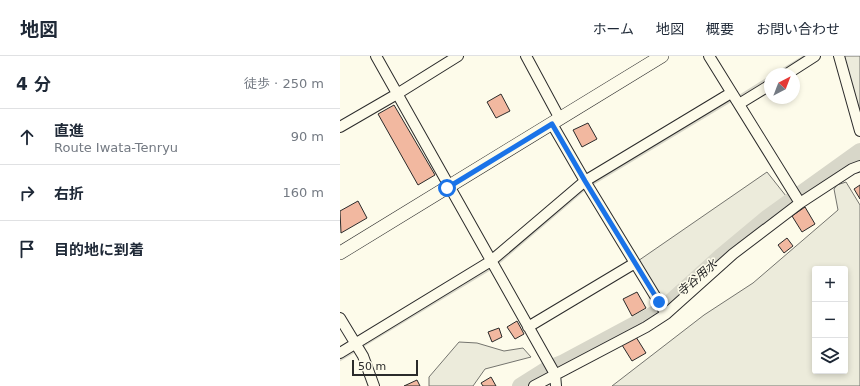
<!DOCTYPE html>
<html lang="ja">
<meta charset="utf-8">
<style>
:root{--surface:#fff;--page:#f2f2f3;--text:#1f2937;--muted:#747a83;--line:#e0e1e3}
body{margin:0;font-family:"DejaVu Sans","Noto Sans JP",sans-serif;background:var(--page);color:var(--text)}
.controls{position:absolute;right:12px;bottom:12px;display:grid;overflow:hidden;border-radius:4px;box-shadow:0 2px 6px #0003}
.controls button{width:36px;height:36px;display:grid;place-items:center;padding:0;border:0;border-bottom:1px solid var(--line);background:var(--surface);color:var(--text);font:20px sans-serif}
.compass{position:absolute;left:424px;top:12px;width:36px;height:36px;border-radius:50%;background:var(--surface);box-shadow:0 2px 6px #0003;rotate:42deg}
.scale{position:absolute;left:12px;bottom:10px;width:66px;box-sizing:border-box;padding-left:4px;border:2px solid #2b2b2b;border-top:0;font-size:11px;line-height:14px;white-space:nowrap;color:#2b2b2b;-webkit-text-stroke:3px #fdfbea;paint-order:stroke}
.stop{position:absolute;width:12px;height:12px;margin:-9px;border:3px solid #1a73e8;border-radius:50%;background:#fff}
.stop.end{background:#1a73e8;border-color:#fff;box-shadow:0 1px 4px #0008}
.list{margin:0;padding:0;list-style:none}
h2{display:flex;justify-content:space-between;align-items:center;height:52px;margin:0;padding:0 16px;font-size:17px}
h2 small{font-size:13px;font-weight:400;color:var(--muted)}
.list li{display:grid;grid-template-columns:26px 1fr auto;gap:12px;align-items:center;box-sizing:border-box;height:56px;padding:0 16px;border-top:1px solid var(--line)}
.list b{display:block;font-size:15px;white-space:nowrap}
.list p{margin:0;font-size:13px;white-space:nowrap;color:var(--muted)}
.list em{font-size:13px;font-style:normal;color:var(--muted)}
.icon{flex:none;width:22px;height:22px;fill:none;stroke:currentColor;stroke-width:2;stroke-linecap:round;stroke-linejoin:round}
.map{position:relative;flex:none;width:520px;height:330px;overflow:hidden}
header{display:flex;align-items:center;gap:24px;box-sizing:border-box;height:56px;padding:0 20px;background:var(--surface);border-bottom:1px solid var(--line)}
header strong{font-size:19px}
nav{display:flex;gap:22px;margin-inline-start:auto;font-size:14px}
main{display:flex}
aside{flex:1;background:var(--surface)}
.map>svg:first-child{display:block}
.green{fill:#ecebdb;stroke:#74746e;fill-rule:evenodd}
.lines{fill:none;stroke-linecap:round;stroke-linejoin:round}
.stream{stroke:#d8d7c9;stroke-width:2.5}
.river{stroke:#d8d7c9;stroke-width:16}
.building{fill:#f2b8a0;stroke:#2b2b2b}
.minor-casing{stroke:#2b2b2b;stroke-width:12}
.major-casing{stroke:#2b2b2b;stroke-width:14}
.minor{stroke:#fdfbea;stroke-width:10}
.major{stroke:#fdfbea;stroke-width:13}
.route{stroke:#1a73e8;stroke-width:5}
.labels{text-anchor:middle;stroke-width:3;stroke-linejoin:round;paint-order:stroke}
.water-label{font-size:12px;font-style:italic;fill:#2b2b2b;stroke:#fdfbea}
</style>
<header>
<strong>地図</strong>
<nav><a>ホーム</a><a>地図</a><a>概要</a><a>お問い合わせ</a></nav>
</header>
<main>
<aside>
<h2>4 分<small>徒歩 · 250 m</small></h2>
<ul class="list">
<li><svg class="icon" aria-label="ahead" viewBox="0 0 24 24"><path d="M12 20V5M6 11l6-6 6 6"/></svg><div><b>直進</b><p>Route Iwata-Tenryu</p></div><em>90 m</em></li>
<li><svg class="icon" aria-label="right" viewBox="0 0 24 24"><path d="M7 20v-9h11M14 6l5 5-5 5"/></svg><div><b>右折</b></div><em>160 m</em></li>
<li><svg class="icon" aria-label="arrive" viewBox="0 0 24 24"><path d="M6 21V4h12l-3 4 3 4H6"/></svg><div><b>目的地に到着</b></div></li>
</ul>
</aside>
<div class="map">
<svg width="520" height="330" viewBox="0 0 520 330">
<rect width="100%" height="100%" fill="#fdfbea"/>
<path class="green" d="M500 0H520V64Z
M427 116 450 145 333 244 319 246 295 207Z
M506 126 520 149V330H272L364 259 413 227 498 154 494 133 497 129ZM475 213H505V315H475Z
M119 286 137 287 164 295 183 292 191 301 145 313 133 330H89V321Z"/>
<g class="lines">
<path class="stream" d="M435 18 465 0
M398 41 430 21
M251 129 394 43
M156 209 246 132
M21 291 152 212
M0 304 17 294"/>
<path class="river" d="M180 330 207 313 222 307 319 255 328 248 380 201 428 161 520 95"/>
</g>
<path class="building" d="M161 38 170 55 156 62 147 46Z
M54 49 95 119 78 129 38 58Z
M248 67 257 83 242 91 233 74Z
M520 129V143L514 133Z
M18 145 27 162 1 177 0 155Z
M465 151 475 168 462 176 452 160Z
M447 182 453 190 444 197 438 189Z
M297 236 306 252 292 260 283 243Z
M177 265 184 278 175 283 167 271Z
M159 272 162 281 152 286 148 276Z
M296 281 306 297 292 305 282 289Z
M151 321 156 330H143L141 327Z
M77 324 80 330H64Z"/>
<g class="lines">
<defs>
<path id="minor" d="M36 0 215 318 216 330
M186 0 220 63
M369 0 460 147
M499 0 520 75
M447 18 475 0
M399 48 430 29
M212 68 245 125 326 258
M0 71 57 38 118 0
M0 262 23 300 34 330
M188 271 295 207
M0 297 151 205 245 125 391 37
M194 330 306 271 326 258 393 198 460 147 512 113 520 110"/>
<path id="major" d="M0 197 322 0"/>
</defs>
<use href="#minor" class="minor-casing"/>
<use href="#major" class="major-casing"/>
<use href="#minor" class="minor"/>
<use href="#major" class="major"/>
</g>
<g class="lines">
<path class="route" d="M107 132 212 68 245 125 319 246"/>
</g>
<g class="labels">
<g class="water-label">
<text transform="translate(357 222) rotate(-41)" y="4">寺谷用水</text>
</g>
</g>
</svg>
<div class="controls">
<button>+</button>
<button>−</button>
<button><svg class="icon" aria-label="layers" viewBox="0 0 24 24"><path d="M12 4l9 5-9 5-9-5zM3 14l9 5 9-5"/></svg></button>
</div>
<svg class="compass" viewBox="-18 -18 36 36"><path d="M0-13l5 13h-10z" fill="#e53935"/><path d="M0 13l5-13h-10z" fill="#747a83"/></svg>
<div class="scale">50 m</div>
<div class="stop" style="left:107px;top:132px"></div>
<div class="stop end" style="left:319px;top:246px"></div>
</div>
</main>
